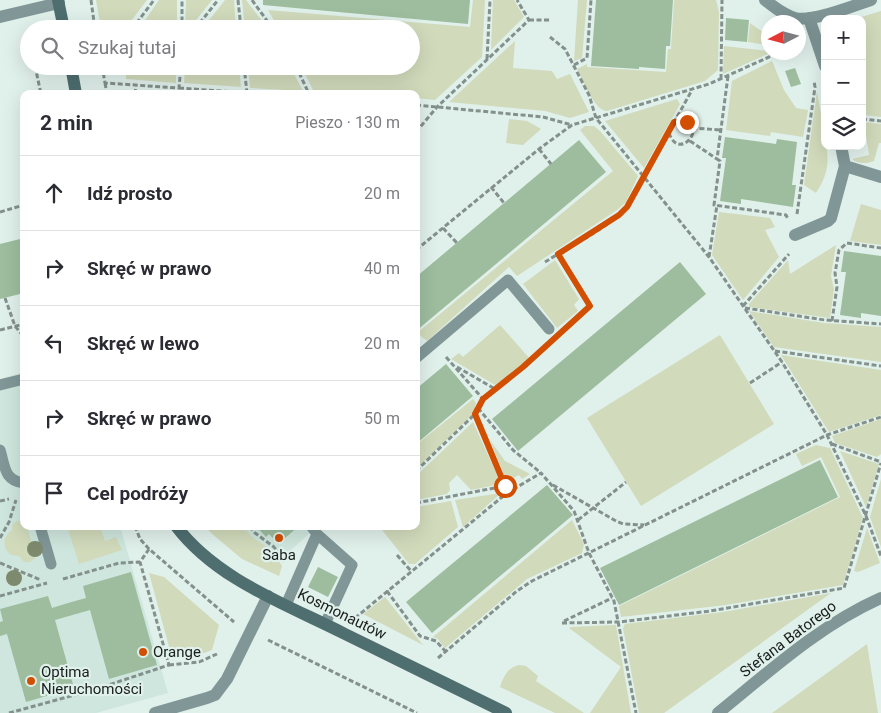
<!DOCTYPE html>
<html lang="pl">
<meta charset="utf-8">
<style>
:root{--surface:#fff;--page:#f2f2f3;--text:#2b2b33;--muted:#7c7c81;--line:#e1e1e2}
body{margin:0;font-family:Roboto,sans-serif;background:var(--page);color:var(--text)}
.controls{position:absolute;right:15px;top:15px;display:grid;overflow:hidden;border-radius:10px;box-shadow:0 5px 20px #0002}
.controls button{width:45px;height:45px;display:grid;place-items:center;padding:0;border:0;border-bottom:1px solid var(--line);background:var(--surface);color:var(--text);font:25px sans-serif}
.compass{position:absolute;left:761px;top:15px;width:45px;height:45px;border-radius:50%;background:var(--surface);box-shadow:0 5px 20px #0002;rotate:264deg}
.stop{position:absolute;width:15px;height:15px;margin:-11px;border:4px solid #d24e01;border-radius:50%;background:#fff}
.stop.end{background:#d24e01;border-color:#fff;box-shadow:0 1px 5px #0008}
.list{margin:0;padding:0;list-style:none}
h2{display:flex;justify-content:space-between;align-items:center;height:65px;margin:0;padding:0 20px;font-size:21px}
h2 small{font-size:16px;font-weight:400;color:var(--muted)}
.list li{display:grid;grid-template-columns:32px 1fr auto;gap:15px;align-items:center;box-sizing:border-box;height:75px;padding:0 20px;border-top:1px solid var(--line)}
.list b{display:block;font-size:19px;white-space:nowrap}
.list em{font-size:16px;font-style:normal;color:var(--muted)}
.icon{flex:none;width:28px;height:28px;fill:none;stroke:currentColor;stroke-width:2;stroke-linecap:round;stroke-linejoin:round}
.map{position:relative;flex:none;width:881px;height:713px;overflow:hidden}
.search{position:absolute;background:var(--surface);box-shadow:0 5px 20px #0002;left:20px;top:20px;width:400px;height:55px;display:flex;align-items:center;gap:12px;box-sizing:border-box;padding:0 18px;border-radius:28px;color:var(--muted);font-size:19px}
.panel{position:absolute;background:var(--surface);box-shadow:0 5px 20px #0002;left:20px;top:90px;width:400px;height:440px;border-radius:10px}
.map>svg:first-child{display:block}
.built{fill:#cee6dd}
.green{fill:#d1dabb}
.building{fill:#9dbd9e}
.lines{fill:none;stroke-linecap:round;stroke-linejoin:round}
.path{stroke:#84908c;stroke-width:3;stroke-dasharray:5 2.5;stroke-linecap:butt}
.lane{stroke:#819797;stroke-width:11}
.street{stroke:#819797;stroke-width:12}
.secondary{stroke:#4e6e6f;stroke-width:12}
.tree{fill:#7e8a6e}
.route{stroke:#d24e01;stroke-width:6}
.poi-dot{fill:#d24e01;stroke:#e0f0eb;stroke-width:2}
.labels{text-anchor:middle;stroke-width:4.5;stroke-linejoin:round;paint-order:stroke}
.poi-label{font-size:15px;fill:#181e1c;stroke:#e0f0eb;text-anchor:start}
.street-label{font-size:15px;fill:#181e1c;stroke:#e0f0eb}
</style>
<div class="map">
<svg width="881" height="713" viewBox="0 0 881 713">
<rect width="100%" height="100%" fill="#e0f0eb"/>
<path class="built" d="M24 372V526H120L168 693 96 713H0V379Z
M242 526H318L274 565Z"/>
<path class="green" d="M96 0H147L125 29H101Z
M159 0H177V29H139Z
M186 0H212L189 29H185Z
M225 0H234L236 29H202Z
M242 0H246L268 29H245Z
M473 0H485L482 57 435 100 416 98V94H356L313 90 301 66H411V29H279L268 10 470 27Z
M493 0H514L524 17 491 50Z
M578 0H587L582 58 574 61Z
M674 0H716L719 12 718 70 705 81 607 111C594 111 583 79 577 69L587 64V67L666 72 668 49H671Z
M881 11V117L863 115 862 19H855Z
M750 23 768 36V45L748 42Z
M515 41 513 68 552 71 557 79 570 74 589 112 570 118 545 111 449 102Z
M724 46 768 51 770 53 723 74Z
M772 61 784 90 796 108 808 110 803 137 771 132 770 136 726 130 732 81Z
M126 66H176V83L126 79Z
M185 66H239L241 87 184 83Z
M248 66H290L303 91 250 88Z
M817 91 825 137V146H826C830 164 826 178 816 193L804 185Z
M677 99 680 104 644 168 605 121Z
M509 119 527 121 541 129 523 145 506 143Z
M864 122 881 124V143H879L874 161C867 164 857 164 852 159L869 155Z
M585 126H594L600 131 638 176 626 202 617 210 517 276 509 267 427 341 417 333 613 171 580 130Z
M861 204 881 210V245L850 241Z
M719 212 770 218 775 227 765 230 779 257 743 300 712 255Z
M836 245 831 276 834 289 830 318 749 307V304L788 260 790 274Z
M555 260 579 299 574 305 578 311 557 328 523 284Z
M749 311 824 323 881 327V362L774 347Z
M500 325 530 359 497 386 451 359 459 353 463 357Z
M720 335 774 424 641 506 587 418Z
M781 355 881 370V415L829 432Z
M473 399 476 403 474 413 416 469V445Z
M881 419V454L877 457 835 443 832 436Z
M473 422 501 484 471 490 457 475 449 483 450 490 447 494 416 500V476Z
M490 440 505 461 530 474 522 479 519 475 513 478 516 484 508 485Z
M816 445 830 448 863 518 843 585 726 605 621 617 619 606 840 497 821 457 802 466 796 454Z
M840 451 879 464 866 507Z
M881 479V547L870 517Z
M501 493 463 527 455 500Z
M451 501 458 527 415 564H409L379 526H416V507Z
M572 520 584 544 582 553 527 579 445 648 438 639 433 637Z
M17 521H23L24 526H27L35 555V558L30 562H24L19 556 11 555C2 548 2 537 12 530V525Z
M67 526H100L105 541 116 537 122 550 79 564Z
M205 526H243L252 537 273 551 282 566 279 576 242 559 211 533Z
M867 528 880 563 858 572 854 571Z
M149 573 164 577 219 625 212 650 196 656 172 658Z
M831 593 664 713H639L623 628 625 624 723 612Z
M385 597 423 645 363 614Z
M616 625 631 713H590L621 667 569 628 571 627Z
M867 644 878 713H772Z
M519 665 526 666 538 676 536 681 584 713H555L500 687C504 676 507 668 519 665Z"/>
<path class="building" d="M263 0H470L468 24 263 5Z
M596 0H673L670 46H666L665 69 639 67V69L591 66Z
M726 18 749 20 747 42 725 40Z
M795 68 801 84 791 87 785 71Z
M725 137 776 144 777 139 797 142 792 185H796L793 207 741 199V204L720 201 726 158H722Z
M579 140 606 172 416 331V277Z
M24 238V293L0 299V244Z
M844 251 881 256V316L861 313V318L840 315 846 272H841Z
M680 262 706 294 518 451 492 419Z
M446 364 473 396 416 444V389Z
M820 460 838 497 619 605 600 568Z
M547 485 573 515 432 633 406 602Z
M256 526H299L278 544 269 534 266 537Z
M318 567 338 577 328 597 308 587Z
M131 572 157 665 109 679 90 610 55 620 74 688 26 702 7 634 0 636V622L3 621 0 609 48 596 52 608 68 603 86 598 83 586Z"/>
<g class="lines">
<path class="path" d="M91 0 95 29
M238 0 241 29
M252 0 273 29
M529 20H551
M132 29 154 0
M182 29V0
M195 29 218 0
M550 37 565 49 589 95 596 118 709 257 782 362 827 435 866 516 881 556
M487 59 490 0
M574 65 587 58 591 0
M35 66 41 94
M102 66 105 83 179 88 181 66
M244 66 247 93
M296 66 309 94
M728 76 717 159 720 161 714 205 786 215 788 219
M721 79 722 0
M105 83 107 94
M179 88 262 94
M135 94 136 85
M416 105 543 117 572 125
M862 119 881 121
M692 128 721 130
M416 132 437 107 529 20 517 0
M669 133C680 165 714 118 674 122
M690 141 717 159
M539 149 551 164
M491 187 504 203
M0 212 24 205
M797 214 815 87 814 81
M443 228 457 243
M416 250 539 149 572 125 709 84 780 52
M558 254 590 307 566 328
M709 257 717 205
M545 262C572 245 605 230 627 207L692 90
M5 298 15 326 24 337
M743 306 789 254
M745 308 825 320 881 324
M832 321 837 287 835 273 839 250 847 243 881 248
M0 330 24 324
M775 351 881 366
M446 357 483 399
M457 367 495 389
M750 383 782 362
M478 408 513 450 541 473
M475 414 505 486
M832 444 881 462
M416 471 475 414 483 399 545 347
M553 485 616 521 623 524 644 525
M0 501 9 499
M416 503 505 486 507 493 541 473 574 511 589 553 614 601 636 713
M578 520 626 482
M135 526 140 539 149 549 234 622
M250 526 255 533 274 547 285 563
M0 538 9 522 16 500
M397 555 411 571
M0 563 41 580
M63 579 119 563 140 562
M387 591 420 636 436 641 446 652
M0 596 47 583
M355 618 507 493
M564 621 612 598
M562 623 619 622 710 611 844 588 881 463
M268 640 417 713
M438 658 517 591 532 581 827 435 881 417
M169 665 199 662 217 654
M9 713 93 690 169 665 140 562 149 549"/>
<path class="lane" d="M416 358 508 280 549 329
M0 385 24 379
M0 450C5 466 4 481 24 483
M40 526 51 564
M317 534 352 565 325 624
M286 605 317 534 311 526"/>
<path class="street" d="M765 0C774 7 784 15 795 18 814 22 852 6 871 0
M0 17 59 3
M809 18 825 66
M845 166 881 177
M795 235 828 221 831 218 845 166 841 146
M155 713 207 698 215 695 227 679 268 596
M718 713C770 671 820 625 881 598"/>
<path class="secondary" d="M58 0 64 29
M71 66 76 94
M176 526C217 580 286 604 345 634 399 660 452 687 506 713"/>
</g>
<g class="tree">
<circle cx="35" cy="549" r="8"/>
<circle cx="14" cy="578" r="8"/>
</g>
<g class="lines">
<path class="route" d="M505 486 475 414 483 399 523 367 590 306 558 254 619 215 627 207 674 122H687"/>
</g>
<g class="poi-dot">
<circle cx="279" cy="538" r="5"/>
<circle cx="143" cy="652" r="5"/>
<circle cx="31" cy="681" r="5"/>
</g>
<g class="labels">
<g class="poi-label">
<text x="279" y="560" text-anchor="middle">Saba</text>
<text x="153" y="657">Orange</text>
<text x="41" y="677">Optima<tspan x="41" dy="17">Nieruchomości</tspan></text>
</g>
<g class="street-label">
<text transform="translate(342 614) rotate(26)" y="5">Kosmonautów</text>
<text transform="translate(788 639) rotate(-37)" y="5">Stefana Batorego</text>
</g>
</g>
</svg>
<div class="controls">
<button>+</button>
<button>−</button>
<button><svg class="icon" aria-label="layers" viewBox="0 0 24 24"><path d="M12 4l9 5-9 5-9-5zM3 14l9 5 9-5"/></svg></button>
</div>
<svg class="compass" viewBox="-18 -18 36 36"><path d="M0-13l5 13h-10z" fill="#e53935"/><path d="M0 13l5-13h-10z" fill="#7c7c81"/></svg>
<div class="stop" style="left:505px;top:486px"></div>
<div class="stop end" style="left:687px;top:122px"></div>
<div class="search"><svg class="icon" aria-label="search" viewBox="0 0 24 24"><circle cx="10" cy="10" r="6"/><path d="M15 15l6 6"/></svg>Szukaj tutaj</div>
<section class="panel">
<h2>2 min<small>Pieszo · 130 m</small></h2>
<ul class="list">
<li><svg class="icon" aria-label="ahead" viewBox="0 0 24 24"><path d="M12 20V5M6 11l6-6 6 6"/></svg><div><b>Idź prosto</b></div><em>20 m</em></li>
<li><svg class="icon" aria-label="right" viewBox="0 0 24 24"><path d="M7 20v-9h11M14 6l5 5-5 5"/></svg><div><b>Skręć w prawo</b></div><em>40 m</em></li>
<li><svg class="icon" aria-label="left" viewBox="0 0 24 24"><path d="M17 20v-9H6M10 6l-5 5 5 5"/></svg><div><b>Skręć w lewo</b></div><em>20 m</em></li>
<li><svg class="icon" aria-label="right" viewBox="0 0 24 24"><path d="M7 20v-9h11M14 6l5 5-5 5"/></svg><div><b>Skręć w prawo</b></div><em>50 m</em></li>
<li><svg class="icon" aria-label="arrive" viewBox="0 0 24 24"><path d="M6 21V4h12l-3 4 3 4H6"/></svg><div><b>Cel podróży</b></div></li>
</ul>
</section>
</div>
